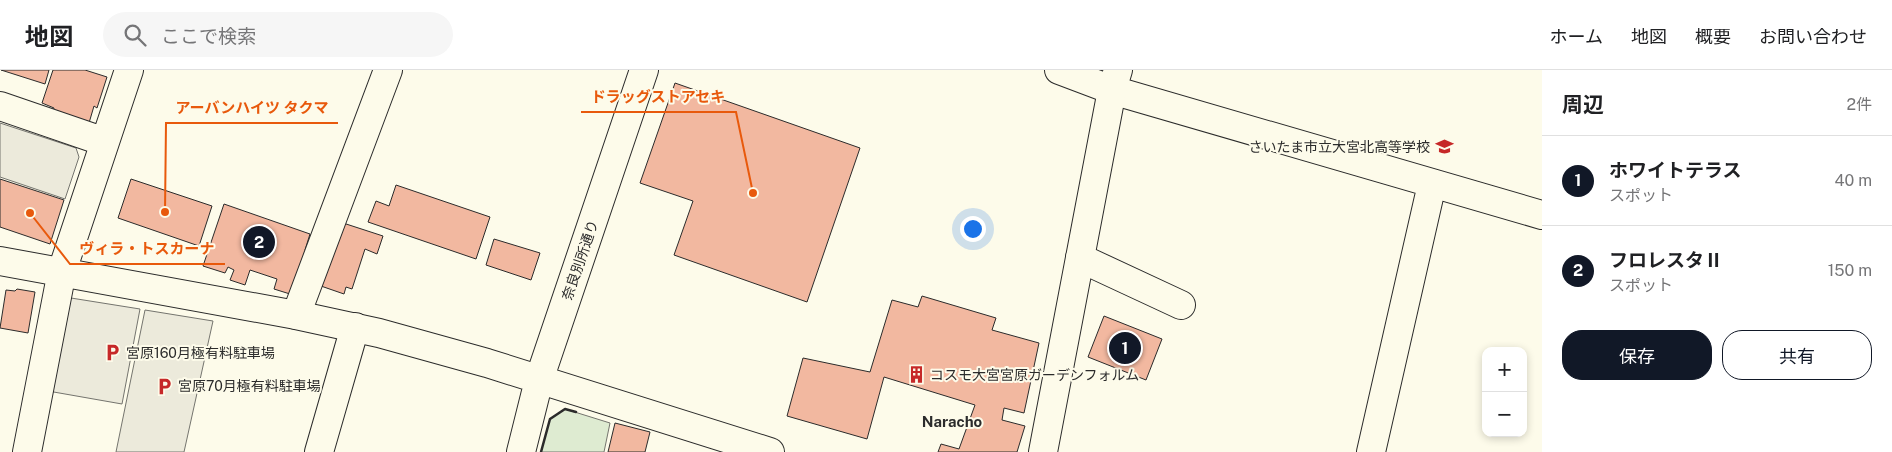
<!DOCTYPE html>
<html lang="ja">
<meta charset="utf-8">
<style>
:root{--surface:#fff;--page:#f6f6f6;--text:#202124;--muted:#757577;--line:#e0e0e0;--accent:#111827}
body{margin:0;font-family:"Public Sans","Noto Sans JP",sans-serif;background:var(--page);color:var(--text)}
.controls{position:absolute;right:15px;bottom:15px;display:grid;overflow:hidden;border-radius:10px;box-shadow:0 2px 8px #0003}
.controls button{width:45px;height:45px;display:grid;place-items:center;padding:0;border:0;border-bottom:1px solid var(--line);background:var(--surface);color:var(--text);font:25px sans-serif}
.you{position:absolute;left:972px;top:158px;width:18px;height:18px;margin:-12px;border:4px solid #fff;border-radius:50%;background:#1a73e8;box-shadow:0 0 0 8px #1a73e833}
.badge{display:grid;place-items:center;width:32px;height:32px;border-radius:50%;background:var(--accent);color:#fff;font-size:16px;font-weight:700}
.pin{position:absolute;translate:-50% -50%;border:2px solid #fff;box-shadow:0 1px 5px #0006}
.list{margin:0;padding:0;list-style:none}
h2{display:flex;justify-content:space-between;align-items:center;height:65px;margin:0;padding:0 20px;font-size:21px}
h2 small{font-size:16px;font-weight:400;color:var(--muted)}
.list li{display:grid;grid-template-columns:32px 1fr auto;gap:15px;align-items:center;box-sizing:border-box;height:90px;padding:0 20px;border-top:1px solid var(--line)}
.list b{display:block;font-size:19px;white-space:nowrap}
.list p{margin:0;font-size:16px;white-space:nowrap;color:var(--muted)}
.list em{font-size:16px;font-style:normal;color:var(--muted)}
.actions{display:flex;gap:10px;padding:15px 20px}
.actions a{flex:1;padding:11px 0;border:1px solid var(--accent);border-radius:20px;text-align:center;font-size:18px;color:var(--accent)}
.actions .main{background:var(--accent);color:#fff}
.icon{flex:none;width:28px;height:28px;fill:none;stroke:currentColor;stroke-width:2;stroke-linecap:round;stroke-linejoin:round}
.map{position:relative;flex:none;width:1542px;height:382px;overflow:hidden}
header{display:flex;align-items:center;gap:30px;box-sizing:border-box;height:70px;padding:0 25px;background:var(--surface);border-bottom:1px solid var(--line)}
header strong{font-size:24px}
nav{display:flex;gap:28px;margin-inline-start:auto;font-size:18px}
.search{width:350px;height:45px;background:var(--page);display:flex;align-items:center;gap:12px;box-sizing:border-box;padding:0 18px;border-radius:28px;color:var(--muted);font-size:19px}
main{display:flex}
aside{flex:1;background:var(--surface)}
.map>svg:first-child{display:block}
.green{fill:#deebd1;stroke:#74746e}
.parking{fill:#eceadb;stroke:#74746e}
.building{fill:#f2b8a0;stroke:#2b2b2b}
.lines{fill:none;stroke-linecap:round;stroke-linejoin:round}
.minor-casing{stroke:#2b2b2b;stroke-width:30}
.tertiary-casing{stroke:#2b2b2b;stroke-width:30}
.minor{stroke:#fdfbea;stroke-width:28}
.tertiary{stroke:#fdfbea;stroke-width:28}
.wall{stroke:#2b2b2b;stroke-width:2.5}
.labels{text-anchor:middle;stroke-width:4;stroke-linejoin:round;paint-order:stroke}
.poi-label{font-size:14px;fill:#2b2b2b;stroke:#fdfbea;text-anchor:start}
.street-label{font-size:14px;fill:#2b2b2b;stroke:#fdfbea}
.neighbourhood-label{font-size:15px;font-weight:bold;fill:#2b2b2b;stroke:#fdfbea}
.leader{fill:none;stroke:#e8590c;stroke-width:2}
.callout-dot{fill:#e8590c;stroke:#fdfbea;stroke-width:2}
.callout-label{font-size:15px;text-anchor:middle;font-weight:bold;fill:#e8590c;stroke:#fdfbea;stroke-width:4;stroke-linejoin:round;paint-order:stroke}
</style>
<header>
<strong>地図</strong>
<div class="search"><svg class="icon" aria-label="search" viewBox="0 0 24 24"><circle cx="10" cy="10" r="6"/><path d="M15 15l6 6"/></svg>ここで検索</div>
<nav><a>ホーム</a><a>地図</a><a>概要</a><a>お問い合わせ</a></nav>
</header>
<main>
<div class="map">
<svg width="1542" height="382" viewBox="0 0 1542 382">
<rect width="100%" height="100%" fill="#fdfbea"/>
<path class="green" d="M565 339 610 353 604 382H541L550 349Z"/>
<path class="parking" d="M0 53 76 78 79 87 65 129 0 107Z
M71 228 140 239 122 334 48 321 62 236Z
M145 240 213 251 184 382H116Z"/>
<path class="building" d="M1 0H49L45 14Z
M53 0H85L107 7 97 38 94 36 89 53 53 42 54 38 42 33Z
M675 13 860 78 807 232 674 185 693 131 640 113Z
M0 109 64 130 50 174 0 157Z
M131 109 212 136 199 176 118 148Z
M396 115 490 147 476 189 368 152 376 131 389 136Z
M224 134 310 164 305 180 309 182 290 224 274 219 277 209 250 200 245 215 230 210 234 200 228 197 225 203 203 196Z
M340 152 383 166 377 184 365 179 352 219 346 217 344 224 318 215Z
M494 169 540 183 531 210 486 195Z
M17 219 35 222 28 263 0 258 6 220 15 221Z
M922 226 996 248 992 260 1039 273 1024 343 1004 338 1002 350 1025 356 1017 382H938L941 374 959 379 975 335 884 307 867 369 787 346 803 288 870 302 892 230 918 237Z
M1104 246 1162 269 1146 310 1088 287Z
M615 353 650 362 645 382H608Z"/>
<g class="lines">
<defs>
<path id="minor" d="M1059 0 1112 20 1542 145
M0 36 105 72
M1080 188 1181 235
M296 245 388 0
M27 382 62 201 129 0
M319 382 355 257
M1371 382 1432 114"/>
<path id="tertiary" d="M0 191 296 245 379 263 487 293 770 382
M521 382 539 310 644 0
M1043 382 1112 20 1118 0"/>
</defs>
<use href="#minor" class="minor-casing"/>
<use href="#tertiary" class="tertiary-casing"/>
<use href="#minor" class="minor"/>
<use href="#tertiary" class="tertiary"/>
<path class="wall" d="M541 382 550 349 565 339 576 342"/>
</g>
<defs>
<symbol id="school-bare" viewBox="-9 -9 18 18"><path d="M0-5L7-2L0 1L-7-2ZM-4 1L0 2.5L4 1V4Q0 6-4 4Z" fill="#c62828" stroke="#fdfbea" stroke-width="2.5" paint-order="stroke"/></symbol>
<symbol id="parking-bare" viewBox="-9 -9 18 18"><path d="M-3.5-5.5H1a3.5 3.5 0 0 1 0 7H-1V5.5H-3.5ZM-1-3.4V-.6H.8a1.4 1.4 0 0 0 0-2.8Z" fill="#c62828" stroke="#fdfbea" stroke-width="2.5" paint-order="stroke"/></symbol>
<symbol id="building-bare" viewBox="-9 -9 18 18"><path d="M-4-6H4V6H1V3H-1V6H-4ZM-2.5-4.3h1.7v1.8h-1.7ZM.8-4.3h1.7v1.8H.8ZM-2.5-1h1.7V.8h-1.7ZM.8-1h1.7V.8H.8Z" fill="#c62828" stroke="#fdfbea" stroke-width="2.5" paint-order="stroke"/></symbol>
</defs>
<g fill-rule="evenodd">
<use href="#school-bare" x="1432" y="64" width="25" height="25"/>
<use href="#parking-bare" x="100" y="270" width="25" height="25"/>
<use href="#building-bare" x="904" y="292" width="25" height="25"/>
<use href="#parking-bare" x="152" y="304" width="25" height="25"/>
</g>
<g class="labels">
<g class="poi-label">
<text x="1430" y="82" text-anchor="end">さいたま市立大宮北高等学校</text>
<text x="126" y="288">宮原160月極有料駐車場</text>
<text x="930" y="310">コスモ大宮宮原ガーデンフォルム</text>
<text x="178" y="321">宮原70月極有料駐車場</text>
</g>
<g class="street-label">
<text transform="translate(580 190) rotate(-71)" y="5">奈良別所通り</text>
</g>
<g class="neighbourhood-label">
<text x="952" y="357">Naracho</text>
</g>
</g>
<path class="leader" d="M753 123L736 42H581M165 142L166 53H338M30 143L70 194H225"/>
<g class="callout-dot">
<circle cx="753" cy="123" r="5"/>
<circle cx="165" cy="142" r="5"/>
<circle cx="30" cy="143" r="5"/>
</g>
<g class="callout-label">
<text x="658" y="32">ドラッグストアセキ</text>
<text x="252" y="43">アーバンハイツ タクマ</text>
<text x="147" y="184">ヴィラ・トスカーナ</text>
</g>
</svg>
<div class="controls">
<button>+</button>
<button>−</button>
</div>
<div class="you"></div>
<div class="pin badge" style="left:1125px;top:278px">1</div>
<div class="pin badge" style="left:259px;top:172px">2</div>
</div>
<aside>
<h2>周辺<small>2件</small></h2>
<ul class="list">
<li><span class="badge">1</span><div><b>ホワイトテラス</b><p>スポット</p></div><em>40 m</em></li>
<li><span class="badge">2</span><div><b>フロレスタⅡ</b><p>スポット</p></div><em>150 m</em></li>
</ul>
<div class="actions"><a class="main">保存</a><a>共有</a></div>
</aside>
</main>
